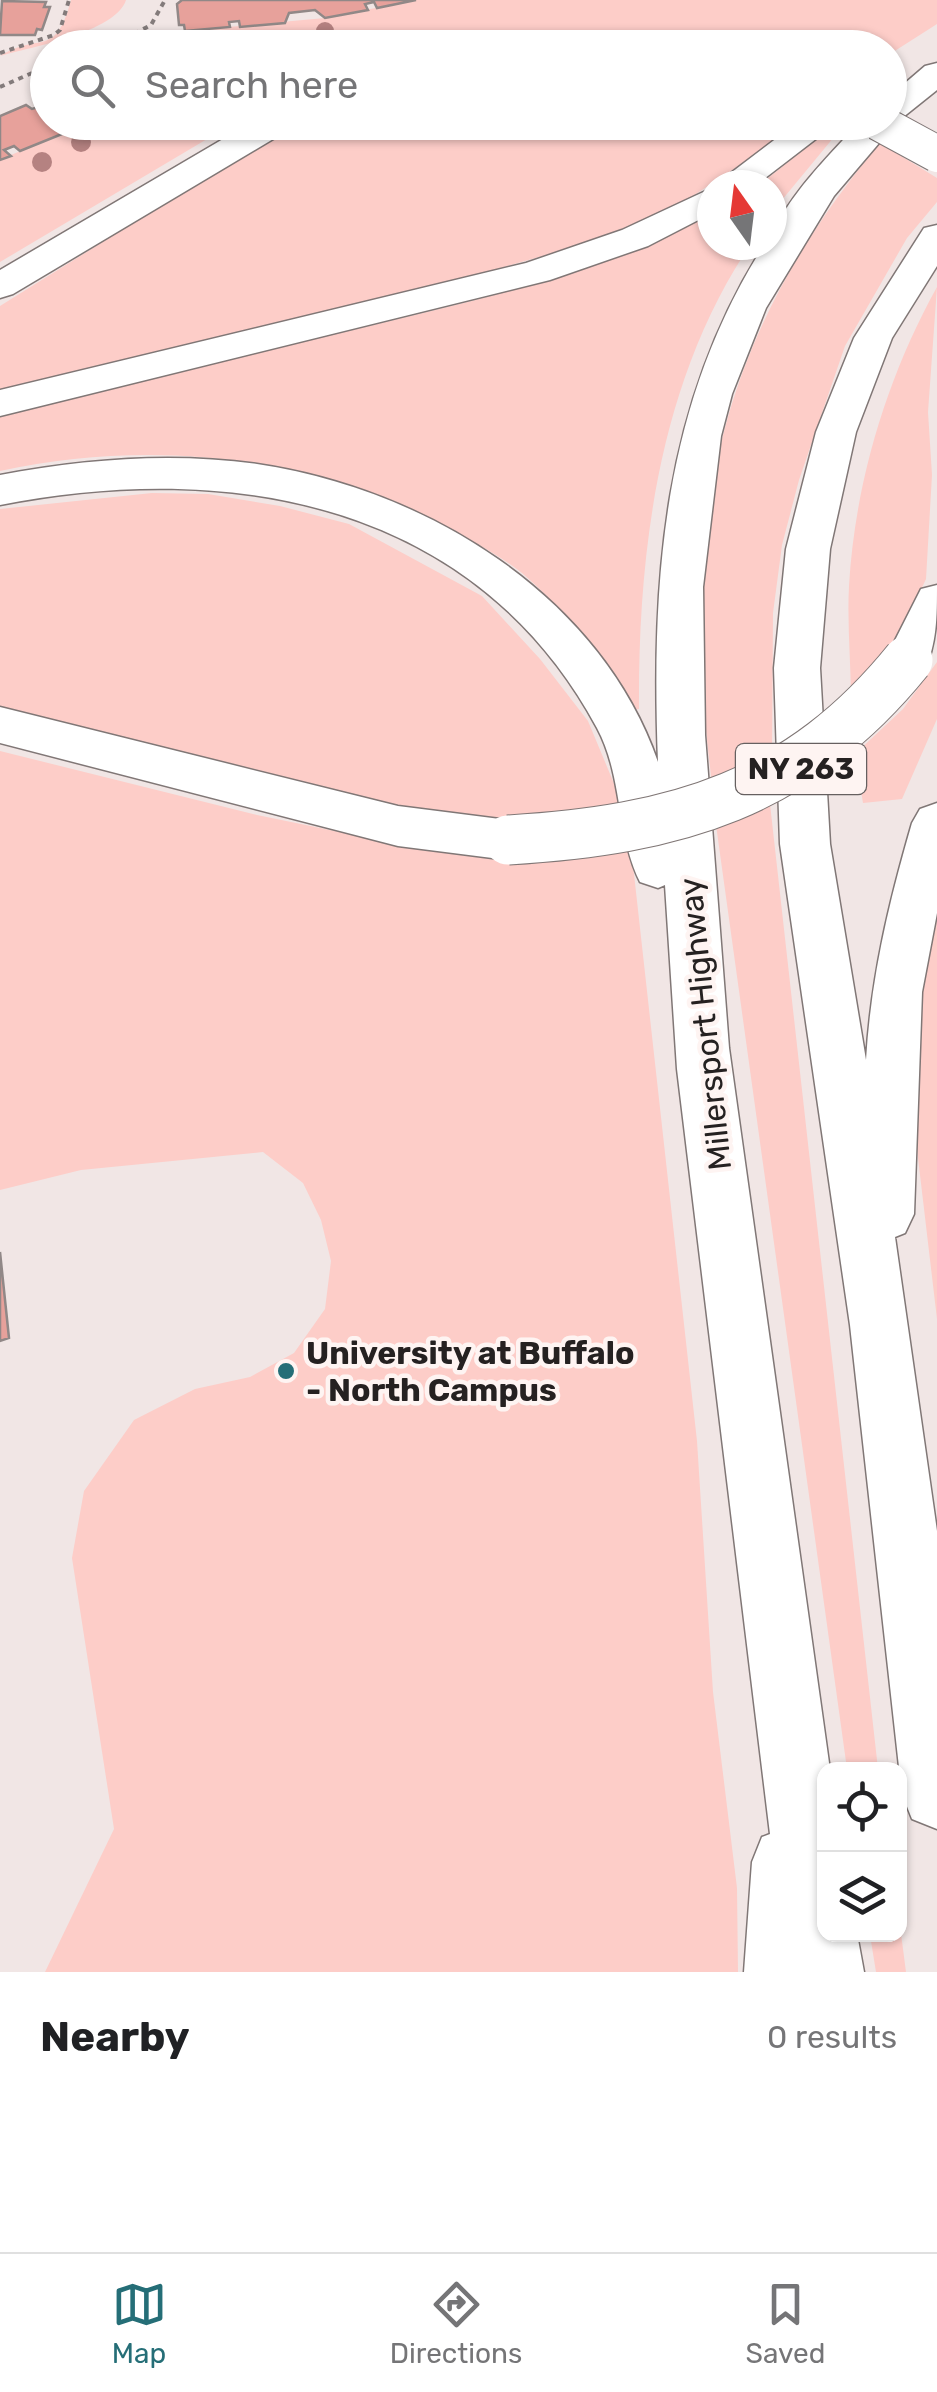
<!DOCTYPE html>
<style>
:root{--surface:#fff;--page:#f2f2f2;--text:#202124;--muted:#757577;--line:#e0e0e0;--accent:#256e77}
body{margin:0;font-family:Rubik,sans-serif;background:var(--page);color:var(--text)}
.controls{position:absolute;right:30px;bottom:30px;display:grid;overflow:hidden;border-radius:20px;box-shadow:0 2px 8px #0004}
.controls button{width:90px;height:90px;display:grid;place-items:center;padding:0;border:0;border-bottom:2px solid var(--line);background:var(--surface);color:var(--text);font:50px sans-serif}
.compass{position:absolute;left:697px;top:170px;width:90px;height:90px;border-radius:50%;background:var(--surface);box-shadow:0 2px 8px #0004;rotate:346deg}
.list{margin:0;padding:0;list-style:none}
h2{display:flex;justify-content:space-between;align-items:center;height:130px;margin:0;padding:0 40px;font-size:42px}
h2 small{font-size:32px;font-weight:400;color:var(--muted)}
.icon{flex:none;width:55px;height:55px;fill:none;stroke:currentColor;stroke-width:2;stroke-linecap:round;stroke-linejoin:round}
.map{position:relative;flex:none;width:937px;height:1972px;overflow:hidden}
.search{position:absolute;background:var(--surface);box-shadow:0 2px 8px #0004;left:30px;right:30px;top:30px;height:110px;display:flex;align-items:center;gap:25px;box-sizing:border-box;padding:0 35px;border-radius:55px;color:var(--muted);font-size:38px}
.sheet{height:280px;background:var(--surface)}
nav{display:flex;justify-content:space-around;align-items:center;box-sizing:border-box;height:140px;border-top:2px solid var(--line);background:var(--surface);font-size:28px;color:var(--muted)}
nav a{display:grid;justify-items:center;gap:5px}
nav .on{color:var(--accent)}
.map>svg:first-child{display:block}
.green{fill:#fdcdc8}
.building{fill:#e7a19b;stroke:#918887;stroke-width:2.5}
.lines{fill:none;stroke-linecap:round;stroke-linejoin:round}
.major-casing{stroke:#807776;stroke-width:3}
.path{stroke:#837b7b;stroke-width:4;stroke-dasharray:5 5;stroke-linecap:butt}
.major{fill:#fff;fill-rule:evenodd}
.major-bridge-far1-casing{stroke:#807776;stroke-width:38;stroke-linecap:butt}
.major-bridge-casing{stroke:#807776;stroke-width:51;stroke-linecap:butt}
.major-bridge-far1{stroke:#fff;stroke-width:36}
.major-bridge{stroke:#fff;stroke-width:49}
.tree{fill:#b58281}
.poi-dot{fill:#256e77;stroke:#fef4f2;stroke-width:4}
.labels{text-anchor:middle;stroke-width:9;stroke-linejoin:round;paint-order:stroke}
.shield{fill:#fef4f2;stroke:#666060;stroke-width:2.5}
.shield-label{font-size:30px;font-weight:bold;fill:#252121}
.street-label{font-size:32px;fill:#252121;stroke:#fef4f2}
.poi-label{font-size:32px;font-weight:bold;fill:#252121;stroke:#fef4f2;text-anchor:start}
</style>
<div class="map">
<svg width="937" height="1972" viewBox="0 0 937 1972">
<rect width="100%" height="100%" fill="#f1e6e5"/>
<path class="green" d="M71 0H126C116 32 31 47 0 56 40 31 55 60 71 0Z
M416 0H937V24L890 54V48L545 44 158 48 185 31 325 18Z
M83 123H234L0 262V160Z
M301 123H804L676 207 585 244 426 289 0 391V306L271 137Z
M826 132 834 137 772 212V185H759Z
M880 143 937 178V202L907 238 845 346 799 480 782 545 773 613 772 757 712 785C708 748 703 709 701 671 693 460 745 305 880 143Z
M712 213V245H750C659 381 638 550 639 709L628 711C599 659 568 612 522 573 495 552 466 538 437 523 303 454 147 439 0 471V414C119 386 238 357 357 329 477 300 603 273 712 213Z
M937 287 928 412 932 475 926 579 892 652 851 701C851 663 847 624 849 586 855 482 887 377 937 287Z
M152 493 208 494 280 506 349 524 482 596 540 659 588 721 625 810 497 820 470 818 333 793 0 709V509Z
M937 662V719L902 799 863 803 855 754 903 709Z
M0 751 257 815 369 838 631 847 697 1441 713 1692 737 1888 738 1972H45L114 1829 72 1558 84 1491 134 1420 195 1389 250 1377 294 1353 325 1309 331 1261 321 1220 303 1183 263 1152 81 1170 0 1190Z
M770 804 878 1769H847L716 825Z
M937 901V1319L912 1107 918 963Z
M900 1926 906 1972H876L870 1935 900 1934Z"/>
<path class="building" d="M182 0H416L377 8 374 2 365 4 368 10 325 18 315 10 289 13 285 23 240 27 239 21 229 22 230 27 185 31 184 25H179L177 4Z
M2 1 46 2 44 7H50L42 30 37 29 35 35H0Z
M48 104V122H57L61 127 56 128 62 134 20 151 14 146 4 150 11 156 0 160V116L26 105 32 109Z
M0 1252 9 1338 0 1341Z"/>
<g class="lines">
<defs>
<path id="major" d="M937 63V90L897 122 834 196 766 308 732 394 721 436 703 587 705 735 729 1048 830 1770H824V1934H857L864 1972H744L752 1862 762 1837 770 1834 677 1069 665 885 658 888 640 882C616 834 623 776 597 728 476 503 232 459 0 505V475C84 459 172 452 257 464 426 489 600 595 658 762 651 578 663 404 764 245H772C772 211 836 148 860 122H890V96L925 66Z
M252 122H295L290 129 13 294 0 298V270Z
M798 122H838L756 185H715Z
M712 188V213L648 246 550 280 0 416V390L526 263 622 230Z
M937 225V266L892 338 856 432 830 549 820 668 830 844 866 1060C871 977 889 902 912 823L920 809 937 803V913L922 992 914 1214 905 1233 895 1237 937 1531V1829L912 1819 902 1794 850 1325 780 844 774 668 786 549 816 432 854 338 924 228Z
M937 585C937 617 937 643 924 672L908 677 892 672 885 660 921 589Z
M0 707 398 806 508 820 525 826 533 840 525 854 508 860 398 846 0 743Z"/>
</defs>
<use href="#major" class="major-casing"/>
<path class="path" d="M108 48 151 25 165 0
M0 53 54 35 60 30 69 0
M0 87 48 66"/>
<use href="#major" class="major"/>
<defs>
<path id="major-bridge-far1" d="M878 122 937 154"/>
<path id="major-bridge" d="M508 840C676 830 799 795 908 660"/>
</defs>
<use href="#major-bridge-far1" class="major-bridge-far1-casing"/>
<use href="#major-bridge" class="major-bridge-casing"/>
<use href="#major-bridge-far1" class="major-bridge-far1"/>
<use href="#major-bridge" class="major-bridge"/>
</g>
<g class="tree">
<circle cx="325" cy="31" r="9"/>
<circle cx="81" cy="142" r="10"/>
<circle cx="42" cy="162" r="10"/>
</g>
<circle class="poi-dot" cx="286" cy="1371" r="10"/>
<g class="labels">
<rect class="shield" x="736" y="744" width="130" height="50" rx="8"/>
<g class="shield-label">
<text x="801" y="779">NY 263</text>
</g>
<g class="street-label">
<text transform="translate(705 1024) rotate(-96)" y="11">Millersport Highway</text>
</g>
<g class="poi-label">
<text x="306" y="1364">University at Buffalo<tspan x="306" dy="37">- North Campus</tspan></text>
</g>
</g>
</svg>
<div class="controls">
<button><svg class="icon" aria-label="locate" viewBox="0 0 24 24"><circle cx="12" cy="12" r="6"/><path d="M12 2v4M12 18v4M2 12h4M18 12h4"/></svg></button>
<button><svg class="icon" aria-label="layers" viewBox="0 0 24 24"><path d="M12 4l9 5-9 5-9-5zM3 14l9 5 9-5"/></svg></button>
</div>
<svg class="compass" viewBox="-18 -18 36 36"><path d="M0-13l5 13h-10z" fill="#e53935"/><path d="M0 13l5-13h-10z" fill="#757577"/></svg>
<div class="search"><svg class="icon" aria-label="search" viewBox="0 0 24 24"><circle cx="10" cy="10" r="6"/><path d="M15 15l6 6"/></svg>Search here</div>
</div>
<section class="sheet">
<h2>Nearby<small>0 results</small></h2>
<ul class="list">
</ul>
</section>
<nav>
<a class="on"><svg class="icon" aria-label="map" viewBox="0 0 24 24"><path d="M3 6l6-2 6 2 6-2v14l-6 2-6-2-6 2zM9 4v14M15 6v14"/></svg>Map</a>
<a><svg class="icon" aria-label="directions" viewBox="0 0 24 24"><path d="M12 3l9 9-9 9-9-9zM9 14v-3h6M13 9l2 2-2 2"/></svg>Directions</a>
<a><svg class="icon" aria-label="saved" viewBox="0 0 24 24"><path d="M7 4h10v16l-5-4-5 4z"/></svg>Saved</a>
</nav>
